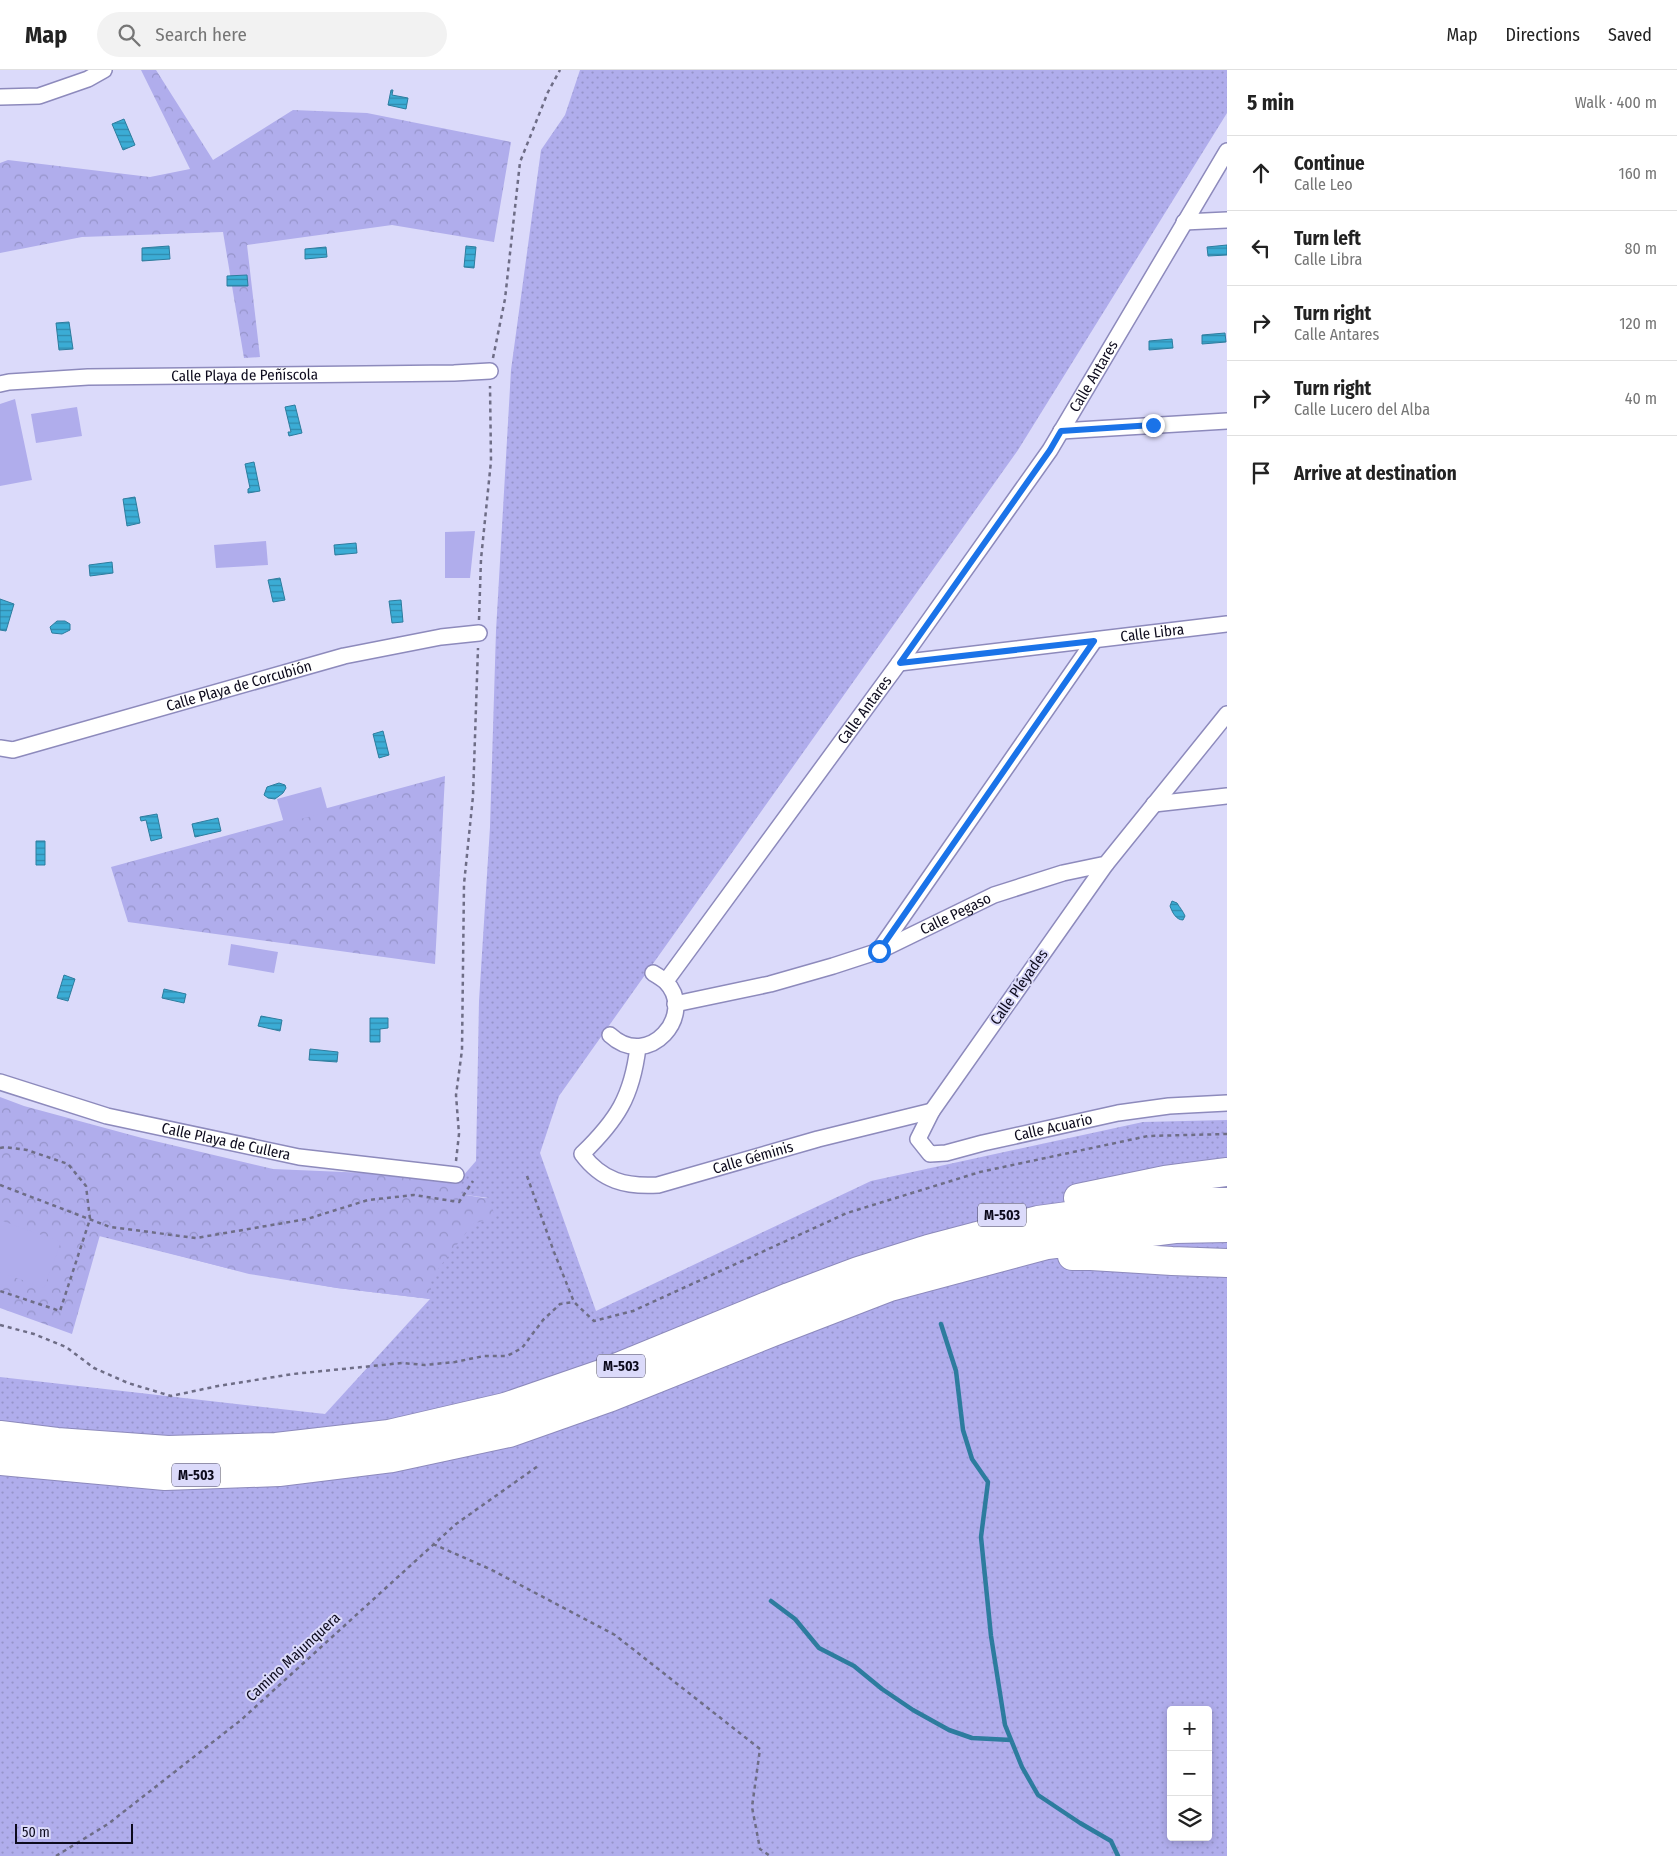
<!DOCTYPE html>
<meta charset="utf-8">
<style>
:root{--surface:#fff;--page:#f2f2f2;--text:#222;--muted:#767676;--line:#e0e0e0}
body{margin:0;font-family:"Fira Sans Condensed",sans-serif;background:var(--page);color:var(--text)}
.controls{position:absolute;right:15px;bottom:15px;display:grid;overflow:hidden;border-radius:5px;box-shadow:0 2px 8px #0003}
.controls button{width:45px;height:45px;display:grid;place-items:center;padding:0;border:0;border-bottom:1px solid var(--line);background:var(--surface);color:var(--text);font:25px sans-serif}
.scale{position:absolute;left:15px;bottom:12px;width:118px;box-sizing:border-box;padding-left:5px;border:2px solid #0d0b1d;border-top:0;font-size:14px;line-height:18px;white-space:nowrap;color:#0d0b1d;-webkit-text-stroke:4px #dbdafa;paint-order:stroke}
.stop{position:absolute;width:15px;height:15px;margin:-11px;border:4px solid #1a73e8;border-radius:50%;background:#fff}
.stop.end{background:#1a73e8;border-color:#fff;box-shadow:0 1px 5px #0008}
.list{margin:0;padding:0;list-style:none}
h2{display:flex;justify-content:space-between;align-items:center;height:65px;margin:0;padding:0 20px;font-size:21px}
h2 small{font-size:16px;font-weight:400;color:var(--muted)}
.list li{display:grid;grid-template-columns:32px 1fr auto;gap:15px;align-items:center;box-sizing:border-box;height:75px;padding:0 20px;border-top:1px solid var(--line)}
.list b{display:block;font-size:19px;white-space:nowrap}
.list p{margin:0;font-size:16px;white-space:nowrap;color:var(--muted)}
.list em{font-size:16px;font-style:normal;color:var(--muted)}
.icon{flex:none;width:28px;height:28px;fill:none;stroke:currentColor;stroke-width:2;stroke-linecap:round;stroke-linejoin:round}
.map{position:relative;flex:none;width:1227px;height:1786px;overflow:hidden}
header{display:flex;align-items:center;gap:30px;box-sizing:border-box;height:70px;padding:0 25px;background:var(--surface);border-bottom:1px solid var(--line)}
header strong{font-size:24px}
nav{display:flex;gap:28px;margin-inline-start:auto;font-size:18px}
.search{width:350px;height:45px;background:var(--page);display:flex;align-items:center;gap:12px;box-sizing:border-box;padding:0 18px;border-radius:28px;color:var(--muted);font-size:19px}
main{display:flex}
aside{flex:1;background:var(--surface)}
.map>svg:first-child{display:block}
.grass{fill:url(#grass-dots);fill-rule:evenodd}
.park{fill:url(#park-crowns)}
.garden{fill:#b0adec}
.water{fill:url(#water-rules);stroke:#2d7c9e}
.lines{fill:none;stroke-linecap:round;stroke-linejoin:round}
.stream{stroke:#2d7c9e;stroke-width:4.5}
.street-casing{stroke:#8d8abc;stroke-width:18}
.highway-casing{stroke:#8d8abc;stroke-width:30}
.path{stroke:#6e6d86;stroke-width:2.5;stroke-dasharray:4 4;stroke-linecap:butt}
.street{stroke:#fff;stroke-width:15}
.highway{stroke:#fff;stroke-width:28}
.route{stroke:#1a73e8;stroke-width:6}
.labels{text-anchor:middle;stroke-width:4;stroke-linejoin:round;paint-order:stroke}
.shield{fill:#dbdafa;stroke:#4b495f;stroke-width:1}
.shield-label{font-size:14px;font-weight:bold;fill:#0d0b1d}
.street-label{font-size:15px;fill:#0d0b1d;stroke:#dbdafa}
</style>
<header>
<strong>Map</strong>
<div class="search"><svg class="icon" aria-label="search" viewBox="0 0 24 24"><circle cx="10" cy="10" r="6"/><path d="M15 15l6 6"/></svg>Search here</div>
<nav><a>Map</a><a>Directions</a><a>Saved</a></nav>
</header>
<main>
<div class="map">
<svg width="1227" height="1786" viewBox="0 0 1227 1786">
<defs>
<pattern id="grass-dots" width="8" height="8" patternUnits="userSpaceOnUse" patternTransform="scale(1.25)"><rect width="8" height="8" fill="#b0adec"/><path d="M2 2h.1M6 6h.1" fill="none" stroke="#9694ca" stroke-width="1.8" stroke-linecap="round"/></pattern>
<pattern id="park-crowns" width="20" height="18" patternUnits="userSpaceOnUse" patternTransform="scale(1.25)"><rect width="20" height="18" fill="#b0adec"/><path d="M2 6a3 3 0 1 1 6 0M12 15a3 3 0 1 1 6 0" fill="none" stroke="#9694ca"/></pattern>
<pattern id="water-rules" width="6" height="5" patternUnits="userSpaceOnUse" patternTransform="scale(1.25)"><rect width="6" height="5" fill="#3bacd5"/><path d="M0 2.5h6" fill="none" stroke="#308aac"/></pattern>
</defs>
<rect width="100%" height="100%" fill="#dbdafa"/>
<path class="grass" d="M580 0H1227V43L1018 380 559 1026 540 1083 596 1241 871 1111 1143 1052 1227 1050V1786H0V1307L325 1344 430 1229 337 1218 235 1200 99 1166 92 1157 489 1128 459 1124 462 1107 476 1091 479 931 490 757 496 561 511 300 541 80 565 45ZM1171 1640H1208V1767H1171Z"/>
<path class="park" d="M141 0H156L213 90 293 40 367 43 511 72 494 172 392 155 247 175 260 287 244 288 223 162 82 167 0 183V93L8 90 150 107 190 99Z
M445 706 435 894 128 852 111 797Z
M0 1027 24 1036 142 1068 273 1099 462 1107 460 1124 490 1129 495 1147 473 1154 431 1208V1229L337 1218 249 1204 100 1165 72 1264 0 1238Z"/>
<path class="garden" d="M15 329 32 410 0 416V334Z
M77 337 82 366 36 373 31 344Z
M475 461 470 508H445V462Z
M266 471 268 495 216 498 214 475Z
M321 717 328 742 284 753 277 729Z
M231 874 278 882 274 903 228 895Z
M0 1150 61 1172 44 1218 0 1202Z"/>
<path class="water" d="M391 20H393L392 25 408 28 406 39 388 35Z
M124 49 135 75 123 80 112 54Z
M1227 175V185L1208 186 1207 177Z
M169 176 170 189 142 191V178Z
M466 176 476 177 474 198 464 197Z
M326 177 327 187 305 189V179Z
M247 205 248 216H227V206Z
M69 252 73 279 59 280 56 253Z
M1225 263 1226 272 1202 274V265Z
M1172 269 1173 278 1149 280V271Z
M295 335 302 363 289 366 288 362H291L285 337Z
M254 392 260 421 248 423V419L250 418 245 394Z
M135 427 140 453 127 456 123 429Z
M356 473 357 483 335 485 334 475Z
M112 492 113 503 90 506 89 495Z
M280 508 285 530 273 532 268 510Z
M0 529 14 534 6 561 0 560Z
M401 530 403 552 392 553 389 531Z
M57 551H65L70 554V560L62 564 52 563 50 557Z
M383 661 389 685 379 688 373 664Z
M279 713 285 715 286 718 283 723 275 729 268 728 264 725 267 717Z
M157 744 162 768 151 771 146 750 141 751 140 747Z
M218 748 221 761 195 767 192 754Z
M36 771H45V795H36Z
M1172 831 1177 833C1180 838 1183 841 1185 846L1183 850C1176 850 1172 842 1170 836Z
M64 905 75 909 68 931 57 928Z
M164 919 186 924 184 933 162 928Z
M261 946 282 950 280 961 258 956Z
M370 948H388V958L380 959V972H370Z
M310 979 338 982 337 992 309 990Z"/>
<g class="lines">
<path class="stream" d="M941 1254 956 1301 963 1360 972 1389 988 1412 981 1467 991 1566 1005 1655 1022 1697 1038 1725 1080 1753 1111 1771 1118 1786
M771 1531 795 1549 819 1578 854 1596 882 1619 913 1640 949 1660 972 1668 1011 1670"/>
<defs>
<g id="street">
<path d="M0 27 39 26 88 9 104 0"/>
<path d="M1184 152 1227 150"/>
<path id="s1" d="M0 314 9 312 88 307 454 303 490 301"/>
<path d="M1061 361 1227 351"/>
<path id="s2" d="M899 593 1227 554"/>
<path id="s3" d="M0 678 13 680 344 586 441 567 479 563"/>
<path d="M1154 734 1227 726"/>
<path id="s4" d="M1106 794 932 1041 918 1069 930 1084 946 1083 983 1073 1118 1043 1169 1036 1227 1033"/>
<path d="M880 879 1094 571"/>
<path id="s5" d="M666 911 899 593 1050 380 1227 81"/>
<path id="s6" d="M675 934 770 914 833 896 879 881 994 825 1063 803 1106 794 1227 644"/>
<path d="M610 965C649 1001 697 944 666 912 663 909 658 906 653 903"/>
<path id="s7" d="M638 977C632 1027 617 1050 582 1084 602 1111 626 1117 658 1115L818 1069 932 1041"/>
<path id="s8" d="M0 1012 107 1046 299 1087 456 1105"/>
</g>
<path id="highway" d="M1078 1128 1165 1110 1227 1102
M1072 1186H1091L1172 1191 1227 1193
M0 1365 57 1372 168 1380 276 1377 389 1364 505 1337 601 1304 789 1227 858 1201 928 1179 1038 1150 1173 1132H1227
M0 1391 165 1406 279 1402 392 1388 509 1363 611 1327 773 1262 890 1217 1047 1175 1175 1159 1227 1158"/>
</defs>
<use href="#street" class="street-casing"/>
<use href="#highway" class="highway-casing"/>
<path class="path" d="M493 288 505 229 520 92 548 22 560 0
M479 550 481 489 491 391 490 316
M0 1078 5 1077 27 1080 68 1094 86 1116 90 1149 60 1241 0 1221
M456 1091 459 1064 456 1025 462 980 464 814 473 726 478 578
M527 1106 554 1182 574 1232 594 1251 633 1241 847 1143 980 1102 1148 1066 1227 1064
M0 1115 110 1157 196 1168 307 1149 368 1130 414 1125 459 1132 473 1111
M0 1255 34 1264 66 1277 94 1298 128 1313 171 1326 218 1316 293 1304 402 1293 425 1295 455 1292 484 1286H507L522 1278 543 1250 560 1234 574 1232
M433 1474 490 1499 615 1565 760 1679 752 1737 760 1779 770 1786
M56 1786 108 1754 241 1650 456 1454 538 1396"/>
<use href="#street" class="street"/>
<use href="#highway" class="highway"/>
</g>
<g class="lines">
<path class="route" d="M879 881 1094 571 900 593 1050 380 1061 361 1153 355"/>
</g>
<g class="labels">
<g class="shield">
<rect x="978" y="1133.5" width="48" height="23" rx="4"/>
<rect x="597" y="1284.5" width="48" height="23" rx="4"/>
<rect x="172" y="1393.5" width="48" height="23" rx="4"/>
</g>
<g class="shield-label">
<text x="1002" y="1150">M-503</text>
<text x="621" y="1301">M-503</text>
<text x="196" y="1410">M-503</text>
</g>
<g class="street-label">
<text dy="5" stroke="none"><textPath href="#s1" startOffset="245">Calle Playa de Peñíscola</textPath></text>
<text dy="5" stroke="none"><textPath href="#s5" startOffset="741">Calle Antares</textPath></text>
<text dy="5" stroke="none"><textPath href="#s2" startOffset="255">Calle Libra</textPath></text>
<text dy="5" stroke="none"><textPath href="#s3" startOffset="248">Calle Playa de Corcubión</textPath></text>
<text dy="5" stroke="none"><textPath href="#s5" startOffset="336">Calle Antares</textPath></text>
<text dy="5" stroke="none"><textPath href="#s6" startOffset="296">Calle Pegaso</textPath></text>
<text transform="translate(1019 917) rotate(-55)" y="5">Calle Pléyades</text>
<text dy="5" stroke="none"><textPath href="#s4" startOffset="479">Calle Acuario</textPath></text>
<text dy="5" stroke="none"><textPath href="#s8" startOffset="234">Calle Playa de Cullera</textPath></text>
<text dy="5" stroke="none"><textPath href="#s7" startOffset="309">Calle Géminis</textPath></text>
<text transform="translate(293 1587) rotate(-43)" y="5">Camino Majunquera</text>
</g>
</g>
</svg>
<div class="controls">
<button>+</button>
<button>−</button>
<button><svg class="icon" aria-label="layers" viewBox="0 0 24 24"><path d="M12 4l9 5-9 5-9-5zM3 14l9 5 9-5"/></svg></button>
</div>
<div class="scale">50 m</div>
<div class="stop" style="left:879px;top:881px"></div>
<div class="stop end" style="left:1153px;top:355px"></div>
</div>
<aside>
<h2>5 min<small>Walk · 400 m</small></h2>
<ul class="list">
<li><svg class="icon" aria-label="ahead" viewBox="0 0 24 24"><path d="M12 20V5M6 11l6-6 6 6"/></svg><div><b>Continue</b><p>Calle Leo</p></div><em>160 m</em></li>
<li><svg class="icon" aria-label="left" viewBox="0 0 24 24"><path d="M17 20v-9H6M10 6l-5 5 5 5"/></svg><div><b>Turn left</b><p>Calle Libra</p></div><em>80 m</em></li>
<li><svg class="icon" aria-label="right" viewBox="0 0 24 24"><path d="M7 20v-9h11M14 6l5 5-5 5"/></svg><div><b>Turn right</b><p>Calle Antares</p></div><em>120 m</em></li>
<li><svg class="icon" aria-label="right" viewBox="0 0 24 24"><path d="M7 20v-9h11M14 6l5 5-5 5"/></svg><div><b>Turn right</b><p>Calle Lucero del Alba</p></div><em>40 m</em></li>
<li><svg class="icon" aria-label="arrive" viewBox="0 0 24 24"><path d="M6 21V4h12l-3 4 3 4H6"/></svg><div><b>Arrive at destination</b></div></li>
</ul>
</aside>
</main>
